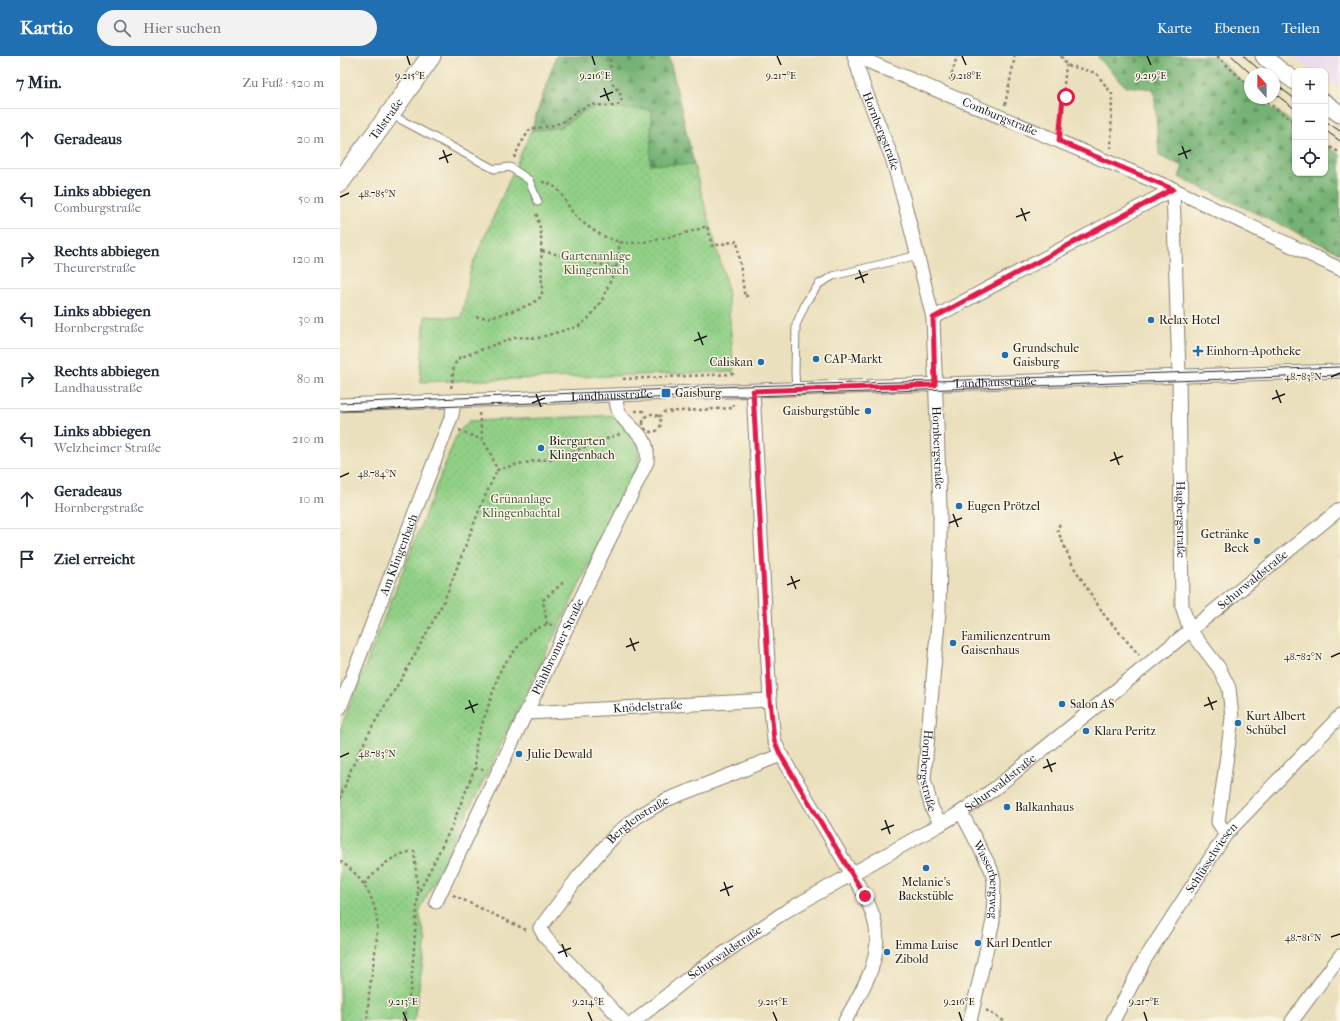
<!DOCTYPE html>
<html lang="de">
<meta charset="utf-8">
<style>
:root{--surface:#fff;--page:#f2f2f3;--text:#1f2937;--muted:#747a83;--line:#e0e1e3;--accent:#1f6fb2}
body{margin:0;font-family:"IM FELL French Canon",serif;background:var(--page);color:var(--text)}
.controls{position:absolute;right:12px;top:12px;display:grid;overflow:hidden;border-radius:8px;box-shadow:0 1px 3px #0004}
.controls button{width:36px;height:36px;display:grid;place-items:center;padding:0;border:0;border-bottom:1px solid var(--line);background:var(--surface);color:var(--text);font:20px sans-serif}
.compass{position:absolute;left:904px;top:12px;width:36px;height:36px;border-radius:50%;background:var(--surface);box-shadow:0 1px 3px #0004;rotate:339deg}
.stop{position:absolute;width:12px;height:12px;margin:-9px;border:3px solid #e11d48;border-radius:50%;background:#fff}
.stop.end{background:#e11d48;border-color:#fff;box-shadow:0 1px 4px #0008}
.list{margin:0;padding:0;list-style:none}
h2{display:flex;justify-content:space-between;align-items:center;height:52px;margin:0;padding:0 16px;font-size:17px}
h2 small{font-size:13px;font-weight:400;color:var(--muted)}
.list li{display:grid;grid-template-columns:26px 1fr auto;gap:12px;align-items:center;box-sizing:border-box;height:60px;padding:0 16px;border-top:1px solid var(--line)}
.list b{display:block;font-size:15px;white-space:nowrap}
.list p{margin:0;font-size:13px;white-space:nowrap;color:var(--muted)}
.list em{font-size:13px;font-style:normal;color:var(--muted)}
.icon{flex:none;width:22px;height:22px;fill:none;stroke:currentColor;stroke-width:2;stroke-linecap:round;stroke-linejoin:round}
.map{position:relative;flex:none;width:1000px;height:965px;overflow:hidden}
header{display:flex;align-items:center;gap:24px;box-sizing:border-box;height:56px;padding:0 20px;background:var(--accent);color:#fff}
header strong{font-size:19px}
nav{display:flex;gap:22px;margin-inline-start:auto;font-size:14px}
.search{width:280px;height:36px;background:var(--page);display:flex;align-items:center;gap:10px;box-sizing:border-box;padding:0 14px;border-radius:22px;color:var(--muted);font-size:15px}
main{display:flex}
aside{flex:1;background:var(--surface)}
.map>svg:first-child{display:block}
.built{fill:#e5d3f1}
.forest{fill:url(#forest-firs);stroke:#486748}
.park{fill:url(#park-dots);stroke:#567651}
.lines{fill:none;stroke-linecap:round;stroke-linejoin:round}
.service-casing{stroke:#847e6c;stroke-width:9}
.minor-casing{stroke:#847e6c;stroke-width:15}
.tertiary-casing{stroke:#847e6c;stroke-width:19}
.secondary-casing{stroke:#847e6c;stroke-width:21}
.path{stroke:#847e6c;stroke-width:2.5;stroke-dasharray:3 3;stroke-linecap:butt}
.service{stroke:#fff;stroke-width:7}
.minor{stroke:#fff;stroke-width:13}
.tertiary{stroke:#fff;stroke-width:17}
.secondary{stroke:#fff;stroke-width:19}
.tram{stroke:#1c1c1c;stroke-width:1}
.route{stroke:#e11d48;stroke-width:5}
.ticks{fill:none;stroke:#1c1c1c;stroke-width:1.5}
.poi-dot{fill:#1f6fb2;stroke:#fcf5e5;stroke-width:1.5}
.labels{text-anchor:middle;stroke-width:3;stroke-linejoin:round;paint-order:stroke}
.street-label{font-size:12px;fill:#1c1c1c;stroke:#fcf5e5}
.park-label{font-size:12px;fill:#455b41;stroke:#fcf5e5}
.poi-label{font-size:12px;fill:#1c1c1c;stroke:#fcf5e5;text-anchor:start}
.ticks-label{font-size:10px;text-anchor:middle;fill:#1c1c1c;stroke:#fcf5e5;stroke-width:3;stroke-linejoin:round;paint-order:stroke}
</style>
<header>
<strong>Kartio</strong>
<div class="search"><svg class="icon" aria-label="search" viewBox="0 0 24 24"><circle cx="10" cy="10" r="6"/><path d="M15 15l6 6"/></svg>Hier suchen</div>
<nav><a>Karte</a><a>Ebenen</a><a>Teilen</a></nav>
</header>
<main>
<aside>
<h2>7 Min.<small>Zu Fuß · 520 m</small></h2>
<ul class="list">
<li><svg class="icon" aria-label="ahead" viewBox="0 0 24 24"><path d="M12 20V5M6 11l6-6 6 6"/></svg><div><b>Geradeaus</b></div><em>20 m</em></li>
<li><svg class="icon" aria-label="left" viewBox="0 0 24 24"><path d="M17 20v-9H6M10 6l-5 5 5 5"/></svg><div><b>Links abbiegen</b><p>Comburgstraße</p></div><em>50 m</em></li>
<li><svg class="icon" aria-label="right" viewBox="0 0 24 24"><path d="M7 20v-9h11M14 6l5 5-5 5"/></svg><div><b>Rechts abbiegen</b><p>Theurerstraße</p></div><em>120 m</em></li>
<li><svg class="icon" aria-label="left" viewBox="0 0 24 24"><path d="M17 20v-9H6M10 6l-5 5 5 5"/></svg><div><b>Links abbiegen</b><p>Hornbergstraße</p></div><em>30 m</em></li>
<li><svg class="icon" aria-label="right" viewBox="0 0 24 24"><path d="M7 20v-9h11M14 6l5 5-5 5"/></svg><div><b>Rechts abbiegen</b><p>Landhausstraße</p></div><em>80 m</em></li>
<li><svg class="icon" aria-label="left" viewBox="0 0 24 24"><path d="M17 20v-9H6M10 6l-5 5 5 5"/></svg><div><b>Links abbiegen</b><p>Welzheimer Straße</p></div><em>210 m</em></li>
<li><svg class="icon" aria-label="ahead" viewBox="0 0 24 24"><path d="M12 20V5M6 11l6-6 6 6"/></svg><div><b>Geradeaus</b><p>Hornbergstraße</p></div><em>10 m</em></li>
<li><svg class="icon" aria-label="arrive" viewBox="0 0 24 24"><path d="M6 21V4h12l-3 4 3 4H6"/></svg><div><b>Ziel erreicht</b></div></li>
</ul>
</aside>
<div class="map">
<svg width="1000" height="965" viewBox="0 0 1000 965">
<defs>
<pattern id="forest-firs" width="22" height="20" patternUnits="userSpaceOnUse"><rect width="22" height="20" fill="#74b273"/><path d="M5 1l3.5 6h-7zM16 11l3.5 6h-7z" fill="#5e905e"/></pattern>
<pattern id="park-dots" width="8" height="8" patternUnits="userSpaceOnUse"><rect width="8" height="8" fill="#91d086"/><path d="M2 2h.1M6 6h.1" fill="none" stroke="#7cb273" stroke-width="1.8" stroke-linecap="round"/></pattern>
</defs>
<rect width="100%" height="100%" fill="#fcf5e5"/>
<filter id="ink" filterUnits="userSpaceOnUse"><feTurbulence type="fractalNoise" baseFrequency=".025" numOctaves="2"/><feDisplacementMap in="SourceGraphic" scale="8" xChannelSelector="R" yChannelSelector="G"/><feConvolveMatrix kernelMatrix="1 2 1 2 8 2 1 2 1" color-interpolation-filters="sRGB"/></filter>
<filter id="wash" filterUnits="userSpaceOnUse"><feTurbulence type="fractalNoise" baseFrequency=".012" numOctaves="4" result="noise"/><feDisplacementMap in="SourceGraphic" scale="16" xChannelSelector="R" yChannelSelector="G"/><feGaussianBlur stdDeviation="0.9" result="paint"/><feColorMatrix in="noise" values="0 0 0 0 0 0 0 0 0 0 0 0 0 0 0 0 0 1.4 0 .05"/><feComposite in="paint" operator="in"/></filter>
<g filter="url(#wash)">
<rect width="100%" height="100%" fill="#ebe0bd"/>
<path class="built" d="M951 0H1000V33L985 23V15H974Z"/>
<path class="forest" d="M216 0H329L354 109 309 108 312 54 243 56 222 71 191 75Z
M757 0H875L910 33V42H920L929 50 955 68V117H985V89L1000 99V197L839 121 843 110 819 100 814 33 785 30Z"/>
<path class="park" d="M257 51 312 54 310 108 354 109 387 230 394 316 80 326 85 260 121 262 131 212 191 75 222 71 243 56Z
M285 359 298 369 299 407 79 856 86 885 74 965H0V674L117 378 129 365Z"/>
</g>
<g filter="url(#ink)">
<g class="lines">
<defs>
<path id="service" d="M50 58 154 113 170 111 189 124 198 146
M456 333 455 316 456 269 466 246 479 228 493 220 578 199"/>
<g id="minor">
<path id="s1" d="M514 0 524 31 552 102 564 145 593 262 600 450V505L599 555 584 724 592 753 601 768"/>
<path id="s2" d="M515 0 833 133 1000 213"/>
<path id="s3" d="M593 262 833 133 839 317 842 550 850 574 879 612 889 632 892 662 878 766 886 778"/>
<path d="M413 335 430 644 434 684 441 699 525 840C528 847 532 855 534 863 545 900 522 934 505 965"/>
<path id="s4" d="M0 349 359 336 1000 315"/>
<path id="s5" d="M0 652 112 359 114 345"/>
<path id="s6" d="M187 657 430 644"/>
<path id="s7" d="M621 756 651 813 654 824 653 865 630 965"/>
<path id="s8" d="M96 846 227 571 307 406C310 378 293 377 280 358 277 353 276 345 276 339"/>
<path id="s9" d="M283 965 205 881 200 872 239 820 277 777 297 761 326 744 441 699"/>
<path id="s10" d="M295 965 352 919 446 855 601 768 621 756 654 733 1000 453"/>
<path id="s11" d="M773 965 805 903 886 778 1000 660"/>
<path d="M952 965 1000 900"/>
</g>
<path id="tertiary" d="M924 0 938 13 955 25
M985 47 1000 58"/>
<g id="secondary">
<path id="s12" d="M0 126 50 58 91 0"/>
</g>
</defs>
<use href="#service" class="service-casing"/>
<use href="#minor" class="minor-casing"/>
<use href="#tertiary" class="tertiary-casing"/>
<use href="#secondary" class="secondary-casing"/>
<path class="path" d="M721 0 726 9 756 17 772 38 771 92
M877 0 910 31
M610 24 617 0
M922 42 955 67
M665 49 675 0
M720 70 726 9
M985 88 1000 97
M174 102 180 89 190 73C202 71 216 70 226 64 234 59 241 51 250 49 258 47 274 54 280 47 285 40 276 33 273 28 268 19 271 9 270 0
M202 126C222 128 223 146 235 159 246 171 264 182 280 186 296 191 350 177 367 170L372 190 397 185 404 236 405 241 408 239
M202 195 276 212
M136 261C142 261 149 262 155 260 166 257 196 249 202 239L201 176 196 156
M283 323 393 318 394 321
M111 332C114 322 111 310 119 302L156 288 177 281 198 282 239 270 250 261 262 244 276 212 280 186
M295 355H303L305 352
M139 357 143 384 152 400 157 414 178 408 215 402 280 378
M303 367a9 9 0 1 1 18 0a9 9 0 1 1-18 0Z
M319 361 324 356 393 352V348
M119 374 142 384
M720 468 717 473 733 510 765 560 799 599
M207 568 203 544 225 525
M135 712 145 714
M0 743 11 713 32 671 63 620 104 545 142 447 157 414
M0 805C21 819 35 841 37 866 38 881 35 896 33 910 30 928 28 946 27 965
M24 828C40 812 50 799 74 795L78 837
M113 839 186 874
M646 954 664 965
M63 965 71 931 78 838 111 772 135 712 136 687 161 612 190 576 207 568 213 569"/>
<use href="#service" class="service"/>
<use href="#minor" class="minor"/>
<use href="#tertiary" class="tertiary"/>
<use href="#secondary" class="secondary"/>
<path class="tram" d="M892 0 911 18
M904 0 924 18
M934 27 955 43
M934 37 955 53
M985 65 1000 75
M985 74 1000 85
M0 347 403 330 595 325 1000 311
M0 355 361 340H413L1000 319"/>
</g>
</g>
<g class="lines" filter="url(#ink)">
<path class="route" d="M525 840 441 700 434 684 430 644 413 335 595 329 593 262 833 133 719 85 723 41H726"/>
</g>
<path class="ticks" d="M67 0 70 9M252 0 255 9M437 0 441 9M622 0 626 9M807 0 811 9M264 32 269 45M260 41 273 36M842 90 847 103M103 94 108 107M838 99 851 94M99 103 112 98M0 141 9 137M681 152 686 165M676 161 690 156M519 214 524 227M515 223 528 218M358 276 363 289M354 285 367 280M991 321 1000 317M936 334 941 347M196 338 201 351M932 343 945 338M192 347 205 342M774 396 779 409M770 405 783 400M0 421 9 417M613 458 618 471M609 467 622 462M451 520 456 533M447 529 460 524M290 582 295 595M286 591 299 586M991 601 1000 597M868 641 873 654M129 644 134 657M864 650 877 645M125 653 138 648M0 701 9 697M707 703 712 716M703 712 716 707M545 764 550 778M541 774 554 769M384 826 389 840M380 835 393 830M991 881 1000 878M222 888 227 901M218 897 231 892M63 956 67 965M248 956 252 965M433 956 437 965M619 956 622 965M804 956 807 965"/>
<g class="poi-dot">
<circle cx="811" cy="264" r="4"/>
<path d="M856 289h4v4h4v4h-4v4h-4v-4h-4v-4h4z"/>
<circle cx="665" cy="299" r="4"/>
<circle cx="476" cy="303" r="4"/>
<circle cx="421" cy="306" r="4"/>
<rect x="321" y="332" width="10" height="10" rx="2"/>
<circle cx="528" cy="355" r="4"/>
<circle cx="201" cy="392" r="4"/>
<circle cx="619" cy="450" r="4"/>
<circle cx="917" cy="485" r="4"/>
<circle cx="613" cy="587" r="4"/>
<circle cx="722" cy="648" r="4"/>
<circle cx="898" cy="667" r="4"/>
<circle cx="746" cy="675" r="4"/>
<circle cx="179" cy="698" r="4"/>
<circle cx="667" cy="751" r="4"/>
<circle cx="586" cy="812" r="4"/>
<circle cx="638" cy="887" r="4"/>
<circle cx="547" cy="896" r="4"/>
</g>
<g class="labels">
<g class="street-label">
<text dy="4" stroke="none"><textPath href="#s2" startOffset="157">Comburgstraße</textPath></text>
<text dy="4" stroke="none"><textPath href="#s12" startOffset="78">Talstraße</textPath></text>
<text dy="4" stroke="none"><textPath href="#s1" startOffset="80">Hornbergstraße</textPath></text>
<text dy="4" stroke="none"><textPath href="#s4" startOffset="656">Landhausstraße</textPath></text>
<text dy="4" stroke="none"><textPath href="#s4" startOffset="272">Landhausstraße</textPath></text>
<text dy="4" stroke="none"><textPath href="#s1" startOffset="404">Hornbergstraße</textPath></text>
<text dy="4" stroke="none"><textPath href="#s3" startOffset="603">Hagbergstraße</textPath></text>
<text dy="4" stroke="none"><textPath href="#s5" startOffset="164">Am Klingenbach</textPath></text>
<text dy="4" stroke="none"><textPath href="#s10" startOffset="761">Schurwaldstraße</textPath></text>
<text dy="4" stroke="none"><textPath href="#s8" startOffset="283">Pfahlbronner Straße</textPath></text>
<text dy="4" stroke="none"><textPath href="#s6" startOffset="121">Knödelstraße</textPath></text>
<text dy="4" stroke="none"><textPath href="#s1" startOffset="728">Hornbergstraße</textPath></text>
<text dy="4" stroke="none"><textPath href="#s10" startOffset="437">Schurwaldstraße</textPath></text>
<text dy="4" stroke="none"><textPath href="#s9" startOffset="272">Berglenstraße</textPath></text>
<text dy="4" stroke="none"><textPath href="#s11" startOffset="191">Schlüsselwiesen</textPath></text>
<text dy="4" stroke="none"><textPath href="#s7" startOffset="74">Wasserbergweg</textPath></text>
<text dy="4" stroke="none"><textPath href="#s10" startOffset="113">Schurwaldstraße</textPath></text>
</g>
<g class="park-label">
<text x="256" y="204">Gartenanlage<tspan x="256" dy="14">Klingenbach</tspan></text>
<text x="181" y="447">Grünanlage<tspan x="181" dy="14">Klingenbachtal</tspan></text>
</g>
<g class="poi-label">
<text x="819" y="268">Relax Hotel</text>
<text x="673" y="296">Grundschule<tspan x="673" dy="14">Gaisburg</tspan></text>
<text x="866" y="299">Einhorn-Apotheke</text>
<text x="484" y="307">CAP-Markt</text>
<text x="413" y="310" text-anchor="end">Caliskan</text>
<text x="335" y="341">Gaisburg</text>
<text x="520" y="359" text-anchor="end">Gaisburgstüble</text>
<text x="209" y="389">Biergarten<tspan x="209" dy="14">Klingenbach</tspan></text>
<text x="627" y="454">Eugen Prötzel</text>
<text x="909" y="482" text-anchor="end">Getränke<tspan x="909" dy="14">Beck</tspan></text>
<text x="621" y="584">Familienzentrum<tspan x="621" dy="14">Gaisenhaus</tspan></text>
<text x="730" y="652">Salon AS</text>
<text x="906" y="664">Kurt Albert<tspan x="906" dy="14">Schübel</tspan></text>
<text x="754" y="679">Klara Peritz</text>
<text x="187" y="702">Julie Dewald</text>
<text x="675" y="755">Balkanhaus</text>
<text x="586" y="830" text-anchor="middle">Melanie's<tspan x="586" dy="14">Backstüble</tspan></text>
<text x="646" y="891">Karl Dentler</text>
<text x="555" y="893">Emma Luise<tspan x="555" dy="14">Zibold</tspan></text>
</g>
</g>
<g class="ticks-label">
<text x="70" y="23">9.215°E</text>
<text x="255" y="23">9.216°E</text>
<text x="441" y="23">9.217°E</text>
<text x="626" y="23">9.218°E</text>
<text x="811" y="23">9.219°E</text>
<text x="37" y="141">48.785°N</text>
<text x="963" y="324">48.783°N</text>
<text x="37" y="421">48.784°N</text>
<text x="963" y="604">48.782°N</text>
<text x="37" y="701">48.783°N</text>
<text x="963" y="885">48.781°N</text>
<text x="63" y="949">9.213°E</text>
<text x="248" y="949">9.214°E</text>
<text x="433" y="949">9.215°E</text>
<text x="619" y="949">9.216°E</text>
<text x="804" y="949">9.217°E</text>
</g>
</svg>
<div class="controls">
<button>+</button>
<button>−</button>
<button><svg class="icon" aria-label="locate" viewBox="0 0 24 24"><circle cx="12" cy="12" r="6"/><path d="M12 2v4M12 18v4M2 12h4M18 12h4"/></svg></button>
</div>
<svg class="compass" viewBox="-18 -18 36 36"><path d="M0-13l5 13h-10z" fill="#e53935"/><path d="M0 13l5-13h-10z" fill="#747a83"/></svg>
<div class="stop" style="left:726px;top:41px"></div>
<div class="stop end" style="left:525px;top:840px"></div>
</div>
</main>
